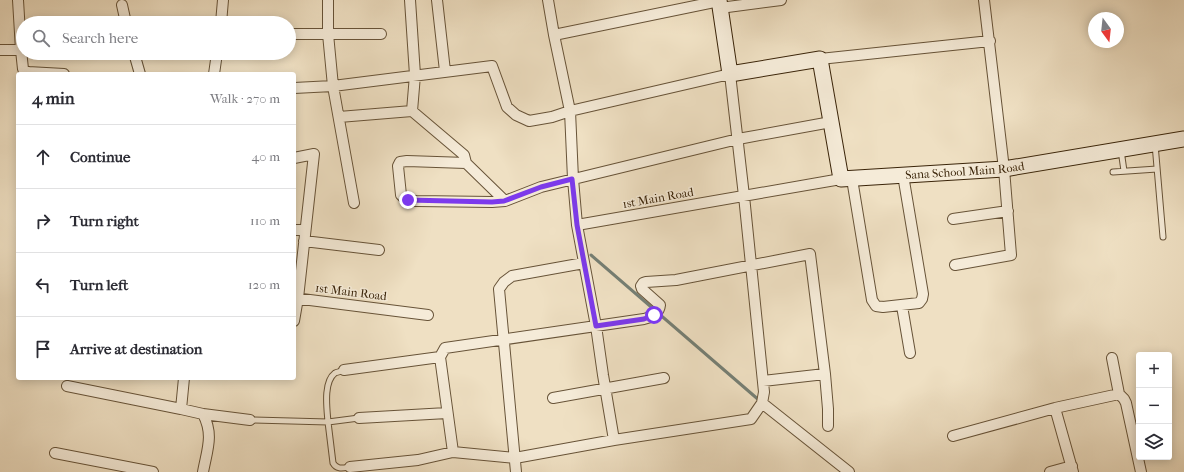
<!DOCTYPE html>
<meta charset="utf-8">
<style>
:root{--surface:#fff;--page:#f7f7f7;--text:#2b2b33;--muted:#7c7c81;--line:#e1e1e2}
body{margin:0;font-family:"IM FELL French Canon",serif;background:var(--page);color:var(--text)}
.controls{position:absolute;right:12px;bottom:12px;display:grid;overflow:hidden;border-radius:4px;box-shadow:0 2px 10px #0003}
.controls button{width:36px;height:36px;display:grid;place-items:center;padding:0;border:0;border-bottom:1px solid var(--line);background:var(--surface);color:var(--text);font:20px sans-serif}
.compass{position:absolute;left:1088px;top:12px;width:36px;height:36px;border-radius:50%;background:var(--surface);box-shadow:0 2px 10px #0003;rotate:165deg}
.stop{position:absolute;width:12px;height:12px;margin:-9px;border:3px solid #7c3aed;border-radius:50%;background:#fff}
.stop.end{background:#7c3aed;border-color:#fff;box-shadow:0 1px 4px #0008}
.list{margin:0;padding:0;list-style:none}
h2{display:flex;justify-content:space-between;align-items:center;height:52px;margin:0;padding:0 16px;font-size:17px}
h2 small{font-size:13px;font-weight:400;color:var(--muted)}
.list li{display:grid;grid-template-columns:26px 1fr auto;gap:12px;align-items:center;box-sizing:border-box;height:64px;padding:0 16px;border-top:1px solid var(--line)}
.list b{display:block;font-size:15px;white-space:nowrap}
.list em{font-size:13px;font-style:normal;color:var(--muted)}
.icon{flex:none;width:22px;height:22px;fill:none;stroke:currentColor;stroke-width:2;stroke-linecap:round;stroke-linejoin:round}
.map{position:relative;flex:none;width:1184px;height:472px;overflow:hidden}
.search{position:absolute;background:var(--surface);box-shadow:0 2px 10px #0003;left:16px;top:16px;width:280px;height:44px;display:flex;align-items:center;gap:10px;box-sizing:border-box;padding:0 14px;border-radius:22px;color:var(--muted);font-size:15px}
.panel{position:absolute;background:var(--surface);box-shadow:0 2px 10px #0003;left:16px;top:72px;width:280px;height:308px;border-radius:4px}
.map>svg:first-child{display:block}
.lines{fill:none;stroke-linecap:round;stroke-linejoin:round}
.stream{stroke:#757f74;stroke-width:3}
.lane-casing{stroke:#675338;stroke-width:7}
.street-casing{stroke:#675338;stroke-width:12}
.secondary-casing{stroke:#3a2409;stroke-width:17}
.lane{stroke:#f5ebd8;stroke-width:5}
.street{stroke:#f5ebd8;stroke-width:10}
.secondary{stroke:#f5ebd8;stroke-width:15}
.route{stroke:#7c3aed;stroke-width:5}
.labels{text-anchor:middle;stroke-width:3;stroke-linejoin:round;paint-order:stroke}
.street-label{font-size:12px;fill:#3a2409;stroke:#f5ebd8}
</style>
<div class="map">
<svg width="1184" height="472" viewBox="0 0 1184 472">
<rect width="100%" height="100%" fill="#efe0c3"/>
<filter id="stains"><feTurbulence type="fractalNoise" baseFrequency=".005" numOctaves="4"/><feColorMatrix values="0 0 0 0 .2 0 0 0 0 .09 0 0 0 0 .02 0 0 0 .5 -.17"/></filter>
<radialGradient id="worn" r=".72"><stop offset=".6" stop-color="#630" stop-opacity="0"/><stop offset="1" stop-color="#630" stop-opacity=".3"/></radialGradient>
<g class="lines">
<path class="stream" d="M591 255 760 401"/>
<defs>
<path id="lane" d="M1155 144 1163 237
M1121 150 1124 171
M1113 172 1157 169
M250 420 328 422C327 409 323 382 335 373 338 372 342 371 344 370
M350 467C343 468 337 470 333 463L328 422 359 418"/>
<path id="street" d="M18 0 21 50 23 69 28 72 64 74
M328 0V34L333 86 354 203
M410 0 415 75 412 111
M437 0 445 71
M548 0 554 35 570 111 573 179 577 225 596 326 603 375 614 440
M122 5 126 23
M720 8 781 0
M221 23 223 0
M289 34H381
M554 35 719 1
M0 50H21
M134 53 140 74
M820 59 990 41
M214 74 217 53
M294 88 333 86 492 66 507 107 516 115 529 121 552 117 570 111 730 74 744 196 764 392 762 403 751 419 614 440 515 458 453 452 418 460 350 467
M339 117 412 111 464 155 466 163 505 201
M294 158 314 154 298 298 294 321
M466 163 407 161 400 162 398 166 401 195C405 200 409 200 416 201L492 202 505 201 541 187 738 139 831 122
M852 179 872 300 876 306 883 307 919 303 922 299 923 294 903 175
M953 219 1008 211
M577 225 841 179
M294 230H305
M304 241 379 250
M955 265 1011 255 1004 169 984 0
M294 298 428 315
M902 306 910 353
M344 370 440 357
M825 374 828 409V426
M184 378 181 409 203 414C214 435 207 450 203 472
M67 386 181 409
M1119 394 1124 399 1126 403 1141 472
M553 398 664 378
M762 403 849 472
M1055 408 1073 472
M203 414 250 420
M359 418 447 413
M953 436 1055 408 1119 394 1112 358
M453 452 440 357 445 348 644 319C652 317 659 314 660 305L642 289 641 286 643 283 646 282 676 280 810 254 825 374 763 381
M55 453 153 472
M516 472 499 289 504 282 512 276 584 263
M1050 472 1072 466"/>
<g id="secondary">
<path id="s1" d="M719 0 730 74 820 59 841 179 1004 169 1184 139"/>
</g>
</defs>
<use href="#lane" class="lane-casing"/>
<use href="#street" class="street-casing"/>
<use href="#secondary" class="secondary-casing"/>
<use href="#lane" class="lane"/>
<use href="#street" class="street"/>
<use href="#secondary" class="secondary"/>
</g>
<g class="lines">
<path class="route" d="M408 200 492 202 504 201 541 187 572 179 577 225 596 326 644 319 654 315"/>
</g>
<g class="labels">
<g class="street-label">
<text dy="4" stroke="none"><textPath href="#s1" startOffset="412">Sana School Main Road</textPath></text>
<text transform="translate(658 198) rotate(-10)" y="4">1st Main Road</text>
<text transform="translate(351 292) rotate(7)" y="4">1st Main Road</text>
</g>
</g>
<rect width="100%" height="100%" filter="url(#stains)"/>
<rect width="100%" height="100%" fill="url(#worn)"/>
</svg>
<div class="controls">
<button>+</button>
<button>−</button>
<button><svg class="icon" aria-label="layers" viewBox="0 0 24 24"><path d="M12 4l9 5-9 5-9-5zM3 14l9 5 9-5"/></svg></button>
</div>
<svg class="compass" viewBox="-18 -18 36 36"><path d="M0-13l5 13h-10z" fill="#e53935"/><path d="M0 13l5-13h-10z" fill="#7c7c81"/></svg>
<div class="stop" style="left:654px;top:315px"></div>
<div class="stop end" style="left:408px;top:200px"></div>
<div class="search"><svg class="icon" aria-label="search" viewBox="0 0 24 24"><circle cx="10" cy="10" r="6"/><path d="M15 15l6 6"/></svg>Search here</div>
<section class="panel">
<h2>4 min<small>Walk · 270 m</small></h2>
<ul class="list">
<li><svg class="icon" aria-label="ahead" viewBox="0 0 24 24"><path d="M12 20V5M6 11l6-6 6 6"/></svg><div><b>Continue</b></div><em>40 m</em></li>
<li><svg class="icon" aria-label="right" viewBox="0 0 24 24"><path d="M7 20v-9h11M14 6l5 5-5 5"/></svg><div><b>Turn right</b></div><em>110 m</em></li>
<li><svg class="icon" aria-label="left" viewBox="0 0 24 24"><path d="M17 20v-9H6M10 6l-5 5 5 5"/></svg><div><b>Turn left</b></div><em>120 m</em></li>
<li><svg class="icon" aria-label="arrive" viewBox="0 0 24 24"><path d="M6 21V4h12l-3 4 3 4H6"/></svg><div><b>Arrive at destination</b></div></li>
</ul>
</section>
</div>
